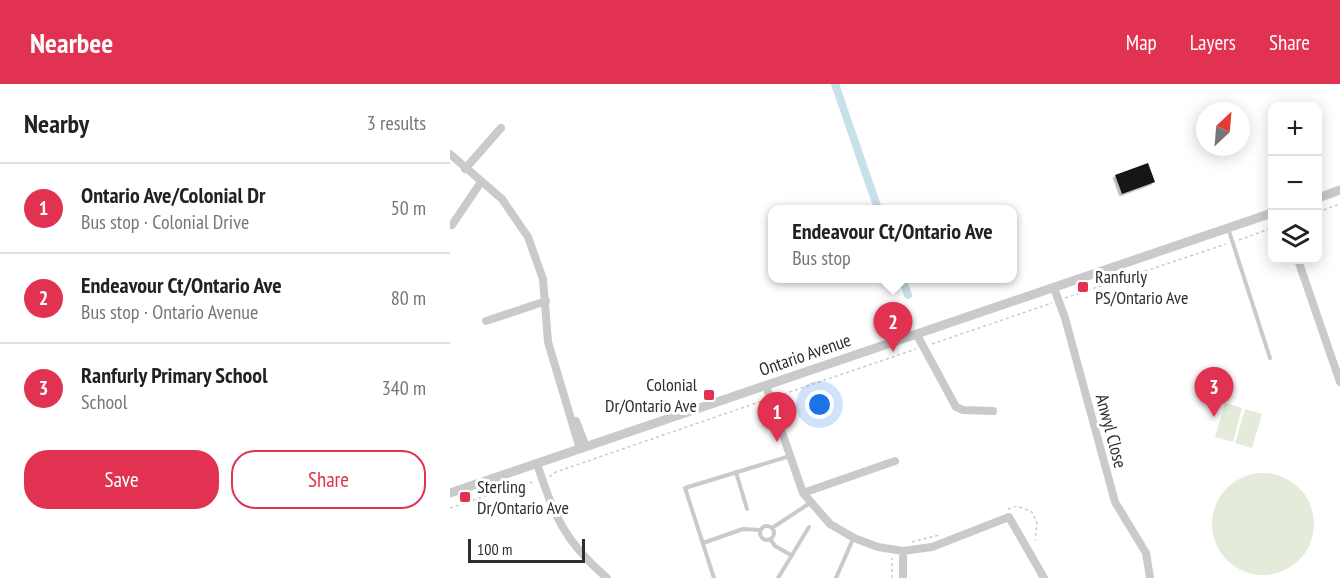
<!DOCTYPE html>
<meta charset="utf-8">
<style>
:root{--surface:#fff;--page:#f2f2f2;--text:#222;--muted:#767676;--line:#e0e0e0;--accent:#e13251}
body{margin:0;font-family:"PT Sans Narrow",sans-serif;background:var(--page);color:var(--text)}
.controls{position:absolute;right:18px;top:18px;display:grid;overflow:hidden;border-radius:12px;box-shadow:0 3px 15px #0003}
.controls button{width:54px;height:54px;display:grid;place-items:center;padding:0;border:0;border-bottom:2px solid var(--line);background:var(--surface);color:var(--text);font:30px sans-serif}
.compass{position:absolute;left:746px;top:18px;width:54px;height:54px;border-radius:50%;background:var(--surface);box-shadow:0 3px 15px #0003;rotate:26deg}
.scale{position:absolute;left:18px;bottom:15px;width:117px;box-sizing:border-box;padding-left:6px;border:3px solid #2d2d2d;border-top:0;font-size:16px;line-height:21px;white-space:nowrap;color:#2d2d2d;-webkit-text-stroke:4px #fff;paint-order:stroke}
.you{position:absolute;left:370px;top:321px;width:21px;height:21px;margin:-15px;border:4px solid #fff;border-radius:50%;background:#1a73e8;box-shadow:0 0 0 9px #1a73e833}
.badge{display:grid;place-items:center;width:39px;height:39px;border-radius:50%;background:var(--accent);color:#fff;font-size:20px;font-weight:700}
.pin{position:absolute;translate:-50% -50px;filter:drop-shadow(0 2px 3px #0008)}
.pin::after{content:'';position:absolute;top:32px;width:21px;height:18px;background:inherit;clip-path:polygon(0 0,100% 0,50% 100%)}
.popup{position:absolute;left:318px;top:121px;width:249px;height:78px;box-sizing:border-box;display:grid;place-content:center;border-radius:12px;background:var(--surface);filter:drop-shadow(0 2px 4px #0005);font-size:20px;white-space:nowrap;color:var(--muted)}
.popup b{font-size:22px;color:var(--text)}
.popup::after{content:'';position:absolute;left:50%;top:100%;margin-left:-12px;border:12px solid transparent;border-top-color:var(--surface)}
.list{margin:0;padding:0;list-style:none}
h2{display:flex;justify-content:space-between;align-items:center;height:78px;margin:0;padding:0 24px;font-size:26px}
h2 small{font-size:20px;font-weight:400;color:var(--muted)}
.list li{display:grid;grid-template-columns:39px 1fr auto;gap:18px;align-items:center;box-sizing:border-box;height:90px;padding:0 24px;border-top:2px solid var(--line)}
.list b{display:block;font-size:22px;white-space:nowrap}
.list p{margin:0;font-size:20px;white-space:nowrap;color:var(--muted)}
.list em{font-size:20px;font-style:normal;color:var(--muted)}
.actions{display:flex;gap:12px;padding:18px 24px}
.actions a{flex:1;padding:14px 0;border:2px solid var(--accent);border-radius:24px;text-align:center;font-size:21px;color:var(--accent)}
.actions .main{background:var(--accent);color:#fff}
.icon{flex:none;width:33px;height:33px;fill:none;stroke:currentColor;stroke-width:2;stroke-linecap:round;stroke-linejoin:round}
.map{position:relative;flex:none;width:890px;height:494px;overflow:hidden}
header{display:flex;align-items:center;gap:36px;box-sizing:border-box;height:84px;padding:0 30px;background:var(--accent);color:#fff}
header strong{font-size:28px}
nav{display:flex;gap:33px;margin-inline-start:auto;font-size:21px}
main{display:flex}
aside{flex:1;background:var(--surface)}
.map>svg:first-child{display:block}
.green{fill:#e5ebdb}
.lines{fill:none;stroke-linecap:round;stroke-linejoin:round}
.canal{stroke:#c7e0ea;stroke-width:8}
.building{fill:#141414;filter:url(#shadow)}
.path{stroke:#cacaca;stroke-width:1.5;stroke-dasharray:3 3;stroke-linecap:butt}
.service{stroke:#cacaca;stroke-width:4}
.minor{stroke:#cacaca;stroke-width:8}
.tertiary{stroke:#cacaca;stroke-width:9}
.poi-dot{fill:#e13251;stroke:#fff;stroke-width:2}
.labels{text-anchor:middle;stroke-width:6;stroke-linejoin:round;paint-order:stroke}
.poi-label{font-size:18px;fill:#2d2d2d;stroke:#fff;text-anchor:start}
.street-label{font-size:18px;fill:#2d2d2d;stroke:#fff}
</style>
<header>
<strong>Nearbee</strong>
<nav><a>Map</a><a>Layers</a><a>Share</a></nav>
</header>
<main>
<aside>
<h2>Nearby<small>3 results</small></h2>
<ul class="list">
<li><span class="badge">1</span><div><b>Ontario Ave/Colonial Dr</b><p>Bus stop · Colonial Drive</p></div><em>50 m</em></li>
<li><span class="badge">2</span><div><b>Endeavour Ct/Ontario Ave</b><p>Bus stop · Ontario Avenue</p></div><em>80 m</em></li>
<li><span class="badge">3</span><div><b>Ranfurly Primary School</b><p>School</p></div><em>340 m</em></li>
</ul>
<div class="actions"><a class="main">Save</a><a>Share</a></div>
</aside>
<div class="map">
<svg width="890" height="494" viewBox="0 0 890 494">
<defs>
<filter id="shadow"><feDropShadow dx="-2.5" dy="2.5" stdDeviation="0" flood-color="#0004"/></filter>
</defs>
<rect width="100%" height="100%" fill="#fff"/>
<path class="green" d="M775 319 792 324 783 358 765 353Z
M795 325 812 330 802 364 785 359Z
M762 440a51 51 0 1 1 102 0a51 51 0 1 1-102 0Z"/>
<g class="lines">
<path class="canal" d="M385 0 428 125
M452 194 458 211"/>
</g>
<path class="building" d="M698 79 705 98 672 110 665 91Z"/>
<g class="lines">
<path class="path" d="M868 128 890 120
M789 156 822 144
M615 214 776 160
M482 260 602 219
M328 312 466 265
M100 393 103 389 312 317
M0 424 77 398 85 399
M558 425 567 422 582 428 587 439 585 456
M462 458 489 451
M442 494V474"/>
<path class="service" d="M778 144 820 274
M286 388 297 425
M310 449a7 7 0 1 1 14 0a7 7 0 1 1-14 0Z
M322 444 360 419
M320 455 325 462 341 471
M253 459 293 445 311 446
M264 494 235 404 340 372
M328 494 359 443
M386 494 403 455"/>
<path class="minor" d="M0 70 52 115 78 153 93 195 98 258 130 365
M15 85 51 44
M2 141 31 98
M848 176 890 298
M604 204 615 234 665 418 696 469 700 494
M36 237 96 217
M467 251 506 323 513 326 543 327
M316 302 353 409 380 440 404 454 428 463 453 467 482 463 559 433 594 494
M126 337 136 363
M87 380C105 433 114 457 157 494
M353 409 445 377
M453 467V494"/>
<path class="tertiary" d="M868 114 890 106
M0 409 822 129"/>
</g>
<g class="poi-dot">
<rect x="627" y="197" width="12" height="12" rx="3"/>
<rect x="253" y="305" width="12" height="12" rx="3"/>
<rect x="9" y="407" width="12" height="12" rx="3"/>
</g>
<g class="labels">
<g class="poi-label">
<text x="645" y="199">Ranfurly<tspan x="645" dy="21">PS/Ontario Ave</tspan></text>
<text x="247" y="307" text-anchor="end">Colonial<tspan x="247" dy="21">Dr/Ontario Ave</tspan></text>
<text x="27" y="409">Sterling<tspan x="27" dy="21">Dr/Ontario Ave</tspan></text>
</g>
<g class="street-label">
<text transform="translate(355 271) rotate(-19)" y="6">Ontario Avenue</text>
<text transform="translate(661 347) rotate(75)" y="6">Anwyl Close</text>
</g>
</g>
</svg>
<div class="controls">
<button>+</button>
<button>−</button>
<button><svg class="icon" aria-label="layers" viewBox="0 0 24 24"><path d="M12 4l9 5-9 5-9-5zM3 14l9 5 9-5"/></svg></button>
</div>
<svg class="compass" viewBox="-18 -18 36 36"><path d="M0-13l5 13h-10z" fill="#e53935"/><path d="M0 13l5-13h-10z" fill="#767676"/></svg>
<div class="scale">100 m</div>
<div class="you"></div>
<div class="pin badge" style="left:327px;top:358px">1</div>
<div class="pin badge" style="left:443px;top:268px">2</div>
<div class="popup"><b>Endeavour Ct/Ontario Ave</b>Bus stop</div>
<div class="pin badge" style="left:764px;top:333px">3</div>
</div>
</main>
